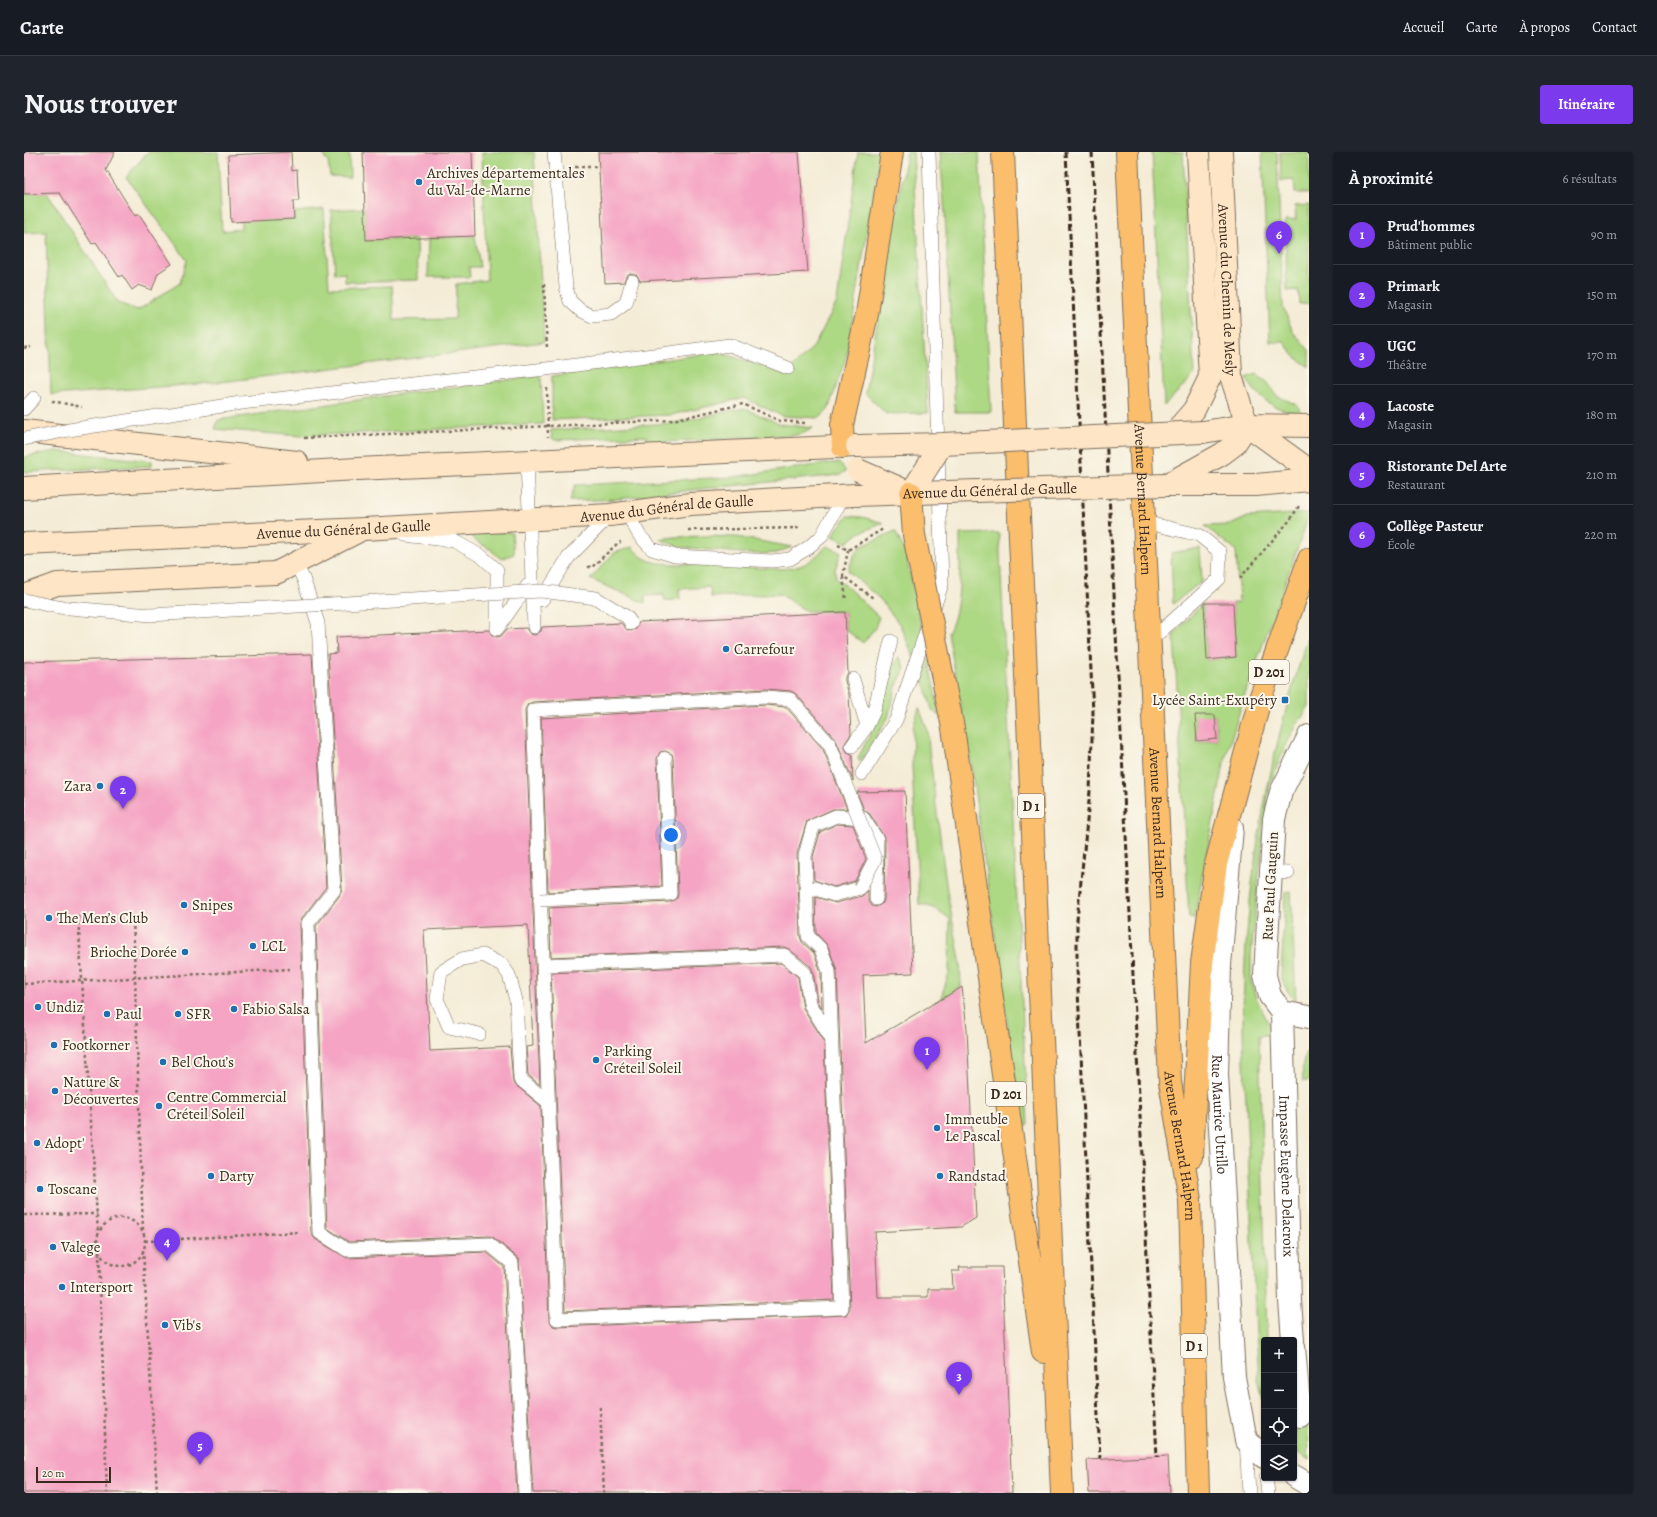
<!DOCTYPE html>
<html lang="fr">
<meta charset="utf-8">
<style>
:root{--surface:#171b24;--page:#20242c;--text:#f1f3f6;--muted:#9ea1a6;--line:#363941;--accent:#7c3aed}
body{margin:0;font-family:Alegreya,serif;background:var(--page);color:var(--text)}
.controls{position:absolute;right:12px;bottom:12px;display:grid;overflow:hidden;border-radius:4px;box-shadow:0 1px 3px #0004}
.controls button{width:36px;height:36px;display:grid;place-items:center;padding:0;border:0;border-bottom:1px solid var(--line);background:var(--surface);color:var(--text);font:20px sans-serif}
.scale{position:absolute;left:12px;bottom:10px;width:75px;box-sizing:border-box;padding-left:4px;border:2px solid #3b2a1e;border-top:0;font-size:11px;line-height:14px;white-space:nowrap;color:#3b2a1e;-webkit-text-stroke:3px #fbf7ec;paint-order:stroke}
.you{position:absolute;left:647px;top:683px;width:14px;height:14px;margin:-10px;border:3px solid #fff;border-radius:50%;background:#1a73e8;box-shadow:0 0 0 6px #1a73e833}
.badge{display:grid;place-items:center;width:26px;height:26px;border-radius:50%;background:var(--accent);color:#fff;font-size:13px;font-weight:700}
.pin{position:absolute;translate:-50% -33px;filter:drop-shadow(0 1px 2px #0008)}
.pin::after{content:'';position:absolute;top:21px;width:14px;height:12px;background:inherit;clip-path:polygon(0 0,100% 0,50% 100%)}
.list{margin:0;padding:0;list-style:none}
h2{display:flex;justify-content:space-between;align-items:center;height:52px;margin:0;padding:0 16px;font-size:17px}
h2 small{font-size:13px;font-weight:400;color:var(--muted)}
.list li{display:grid;grid-template-columns:26px 1fr auto;gap:12px;align-items:center;box-sizing:border-box;height:60px;padding:0 16px;border-top:1px solid var(--line)}
.list b{display:block;font-size:15px;white-space:nowrap}
.list p{margin:0;font-size:13px;white-space:nowrap;color:var(--muted)}
.list em{font-size:13px;font-style:normal;color:var(--muted)}
.icon{flex:none;width:22px;height:22px;fill:none;stroke:currentColor;stroke-width:2;stroke-linecap:round;stroke-linejoin:round}
.map{position:relative;flex:none;width:1285px;height:1341px;overflow:hidden;border-radius:4px}
header{display:flex;align-items:center;gap:24px;box-sizing:border-box;height:56px;padding:0 20px;background:var(--surface);border-bottom:1px solid var(--line)}
header strong{font-size:19px}
nav{display:flex;gap:22px;margin-inline-start:auto;font-size:14px}
.intro{display:flex;align-items:center;justify-content:space-between;box-sizing:border-box;height:96px;padding:0 24px}
h1{margin:0;font-size:28px}
.button{padding:10px 18px;border-radius:4px;background:var(--accent);color:#fff;font-size:14px;font-weight:700}
main{display:flex;gap:24px;padding:0 24px}
aside{flex:1;background:var(--surface);border-radius:4px;box-shadow:0 1px 3px #0004}
.map>svg:first-child{display:block}
.green{fill:#add884;stroke:#748151;fill-rule:evenodd}
.building{fill:#f5a4c3}
.lines{fill:none;stroke-linecap:round;stroke-linejoin:round}
.lane-casing{stroke:#7c6e5e;stroke-width:14}
.street-casing{stroke:#7c6e5e;stroke-width:24}
.secondary-casing{stroke:#7c6e5e;stroke-width:24}
.highway-casing{stroke:#7c6e5e;stroke-width:24}
.path{stroke:#7c6e5e;stroke-width:2.5;stroke-dasharray:3 3;stroke-linecap:butt}
.lane{stroke:#fff;stroke-width:13}
.street{stroke:#fff;stroke-width:22}
.secondary{stroke:#fde5c5;stroke-width:22}
.highway{stroke:#fabe6d;stroke-width:22}
.rail{stroke:#3b2a1e;stroke-width:3;stroke-dasharray:6 3;stroke-linecap:butt}
.lane-bridge-casing{stroke:#7c6e5e;stroke-width:14;stroke-linecap:butt}
.secondary-bridge-casing{stroke:#7c6e5e;stroke-width:24;stroke-linecap:butt}
.highway-bridge-casing{stroke:#7c6e5e;stroke-width:24;stroke-linecap:butt}
.lane-bridge{stroke:#fff;stroke-width:13}
.secondary-bridge{stroke:#fde5c5;stroke-width:22}
.highway-bridge{stroke:#fabe6d;stroke-width:22}
.poi-dot{fill:#1f6fb2;stroke:#fbf7ec;stroke-width:1.5}
.labels{text-anchor:middle;stroke-width:4;stroke-linejoin:round;paint-order:stroke}
.shield{fill:#fbf7ec;stroke:#75685c;stroke-width:1}
.shield-label{font-size:14px;font-weight:bold;fill:#3b2a1e}
.poi-label{font-size:15px;fill:#3b2a1e;stroke:#fbf7ec;text-anchor:start}
.street-label{font-size:15px;fill:#3b2a1e;stroke:#fbf7ec}
</style>
<header>
<strong>Carte</strong>
<nav><a>Accueil</a><a>Carte</a><a>À propos</a><a>Contact</a></nav>
</header>
<div class="intro"><h1>Nous trouver</h1><a class="button">Itinéraire</a></div>
<main>
<div class="map">
<svg width="1285" height="1341" viewBox="0 0 1285 1341">
<rect width="100%" height="100%" fill="#fbf7ec"/>
<filter id="ink" filterUnits="userSpaceOnUse"><feTurbulence type="fractalNoise" baseFrequency=".025" numOctaves="2"/><feDisplacementMap in="SourceGraphic" scale="8" xChannelSelector="R" yChannelSelector="G"/><feConvolveMatrix kernelMatrix="1 2 1 2 8 2 1 2 1" color-interpolation-filters="sRGB"/></filter>
<filter id="wash" filterUnits="userSpaceOnUse"><feTurbulence type="fractalNoise" baseFrequency=".012" numOctaves="4" result="noise"/><feDisplacementMap in="SourceGraphic" scale="16" xChannelSelector="R" yChannelSelector="G"/><feGaussianBlur stdDeviation="0.9" result="paint"/><feColorMatrix in="noise" values="0 0 0 0 0 0 0 0 0 0 0 0 0 0 0 0 0 1.4 0 .05"/><feComposite in="paint" operator="in"/></filter>
<g filter="url(#wash)">
<rect width="100%" height="100%" fill="#f4ecd6"/>
<path class="green" d="M124 0H194L198 79 217 77V61L248 60V68L270 67V60L300 57 305 136 368 134 370 168 431 167 432 132 463 128 458 0H510L520 190 189 231 27 243 22 80 0 81V42L23 41 94 151 114 158 156 131 163 108 102 25Z
M297 0H325L326 25 306 24 304 10Z
M834 0H856L823 203 804 258 796 266 758 264 720 246 647 263 528 268V224L694 200 738 214 761 223 790 194 813 150Z
M883 0H889L904 261 862 262 841 241Z
M916 0H955L967 260H931L921 62Z
M1128 0H1159L1170 223 1140 254Z
M1238 0H1253L1259 155 1269 180 1285 198V215L1270 204 1260 190H1246Z
M1256 0H1285V41H1271L1270 28 1257 29Z
M1285 53V151L1275 152 1274 138 1263 139 1261 68 1272 67 1271 54Z
M341 56 343 88 393 87 394 128 321 130V121L311 122 307 58Z
M451 84 456 115H445L446 125H404L405 86Z
M1232 222 1244 231 1253 244 1271 252 1276 256 1277 261C1253 260 1234 247 1222 226Z
M515 224 517 226 519 272 277 284 191 277 194 268 368 243Z
M720 256 756 272 789 276 780 281 771 283 623 291V284L531 288 528 286 527 278 649 271Z
M32 299 128 309V314L0 320V305Z
M807 311H815L822 319 816 323 676 337 595 347 546 349 551 333 709 325Z
M1284 361 1281 375 1220 545 1201 607 1170 767 1165 766 1150 482 1179 451 1183 508 1212 505 1209 451 1215 450 1212 399 1181 374 1206 373 1224 365ZM1191 563 1193 587 1173 591 1171 564Z
M824 364 838 365 860 371 835 381 823 391 809 384 814 375Z
M871 379 882 402 916 564 908 558 899 526 876 473 856 447 824 419 829 405 836 395Z
M483 380 488 381 490 402 477 407 466 397 450 388 448 383 452 381Z
M975 381 1004 974 998 975 946 607 924 481C938 457 936 410 936 382Z
M680 384 713 385 768 395 752 401 727 402 656 395 635 387 651 385Z
M803 394 817 400 811 417 812 427 821 433 855 465 851 476 839 491 822 478 821 460 782 459 756 442 687 445 686 435 655 437 656 447 641 449 640 443 621 444V451L566 427 590 401 608 395C615 404 621 408 633 411L755 417C780 416 785 411 803 394Z
M1176 396 1178 429 1149 452 1147 401Z
M1285 483V555L1272 574 1258 602 1246 633 1240 673 1233 741 1227 805V830L1232 846 1246 874 1247 882 1235 884 1243 1188H1240V1247L1235 1227 1232 1181C1229 1112 1226 1044 1223 975 1222 941 1219 907 1219 872 1220 740 1242 608 1285 483Z
M875 504 881 516 872 535 864 566 836 610 834 606 857 561 864 523Z
M895 556 904 579 905 598 923 739 936 808 937 835 916 848 925 821 926 767C916 759 908 754 895 752L888 614 889 576Z
M1267 739 1272 849 1264 840 1257 826 1261 745V741Z
M1285 897V929H1279C1278 918 1278 907 1285 897Z
M1284 1269 1285 1308 1270 1297V1271Z"/>
<g id="blocks">
<path class="building" d="M0 0H91L82 18 111 64 115 62 148 112 134 121 128 138 115 133 108 138 98 123 95 125 72 90 68 92 36 41 0 42Z
M267 0 268 18 273 17 274 38 275 49H269L270 67 207 70 204 3Z
M339 0H448L451 84 342 88Z
M574 0H775L784 120 616 129 613 123 606 121 602 124 600 130 581 131Z
M1180 451H1209L1212 505 1183 508Z
M821 460 824 521 821 525V529L825 542 827 582 820 593 823 600 828 602 829 629 812 588 772 542 767 539 742 537 509 550 504 552 501 558 516 933 504 923 502 895 509 894 504 773 400 778 406 899 486 895 489 931 517 954 525 1167 529 1174 533 1175 822 1163 826 1156 813 819 804 794 792 781 791 745 812 751 838 744 844 738V747L848 754 852 755 859 751 860 747 861 687 846 662 840 658 833 640 881 639 889 821 839 823 842 891 938 835 943 877 952 1066 937 1075 851 1080 854 1145H904V1137H929L928 1119H936L935 1115H978L988 1341H509L495 1107 470 1086 465 1084 325 1090 303 1076 292 774 316 743 318 738 304 502 313 501 312 485 465 478 468 483 473 485 477 484 483 477 502 476 506 482 511 483 517 479 518 475 597 471 603 478 607 479 612 477 615 470Z
M288 502 302 735 278 766 276 771 287 1081 291 1087 323 1106 462 1100 480 1115 493 1341H0V510Z
M742 553 762 555 799 597 823 657H809L783 669 773 702 776 784 778 790 790 801 797 821 798 857 794 849 789 820 787 815 765 797 760 795 527 805 525 756 646 750 653 746 654 742 649 607 648 602 641 599 636 600 633 607 638 734 524 740 517 566Z
M1171 563H1191L1193 587 1173 589Z
M813 672 829 673 842 707 831 729 810 735 790 728 789 705 796 680Z
M757 811 774 825 779 856 800 889 810 1148 541 1159 527 821Z
M1144 1304 1146 1341H1065L1063 1308Z"/>
</g>
</g>
<g filter="url(#ink)">
<use href="#blocks" fill-opacity="0" stroke="#7c6e5e" stroke-width="1"/>
<g class="lines">
<defs>
<path id="lane" d="M530 0 542 135 546 149 556 158 568 164 587 162 602 151 608 129
M217 251 522 217 706 193 764 216
M0 257 10 246
M503 310 510 475
M603 362 616 384 628 397 651 404 748 409 766 407 782 397 797 385 819 345
M1120 370 1175 383 1196 400 1195 427 1126 489
M381 383 430 389 457 404 473 418V477
M271 411 279 426 294 471 310 738 284 771 295 1080 323 1098 465 1092 488 1111 501 1341
M518 448 544 406 586 363
M473 477 504 433
M829 527 843 574
M806 593 766 547 742 545 509 558 533 1167 818 1156 805 819 797 797 784 784 781 704 789 674 812 664 839 666 853 687 852 747
M828 594 843 574 850 559 867 489
M838 622 872 568 918 432 905 0
M1247 720 1264 721
M790 736 810 743 836 736
M520 813 760 803 781 821 786 852 807 886
M455 882 425 875 413 847 417 820 438 807 459 803 478 813 485 823 492 848 496 927 524 950
M1222 1288 1225 1341
M1242 1326 1244 1341"/>
<g id="street">
<path d="M1285 584 1257 640 1250 667 1241 823 1246 844 1258 860 1285 865"/>
<path id="s1" d="M1208 676 1196 813 1193 923 1210 1225 1222 1288 1240 1305"/>
<path id="s2" d="M1258 860 1266 1149 1269 1188"/>
<path d="M1270 1195 1276 1264"/>
<path d="M1270 1324 1285 1333"/>
</g>
<g id="secondary">
<path id="s3" d="M1197 0 1207 224 1223 273"/>
<path d="M1223 273 1285 318"/>
<path d="M0 279 273 310"/>
<path d="M1179 280 1223 273 1285 274"/>
<path d="M1150 281 1170 258 1186 225 1174 0"/>
<path d="M1144 332 1198 302 1210 293 1223 273"/>
<path d="M1142 333H1232L1285 328"/>
<path d="M0 336 333 317 833 294"/>
<path id="s4" d="M0 392 340 377 586 363 666 352 832 343"/>
<path d="M0 444 33 432 252 421 333 380"/>
</g>
<g id="highway">
<path d="M979 0 1038 1341"/>
<path id="s5" d="M1103 0 1146 930 1166 1048 1174 1341"/>
<path d="M819 295 818 273 843 162 868 0"/>
<path d="M929 576 1019 1200"/>
<path d="M1168 1005 1178 811 1192 712 1236 547 1285 407"/>
</g>
</defs>
<use href="#lane" class="lane-casing"/>
<use href="#street" class="street-casing"/>
<use href="#secondary" class="secondary-casing"/>
<use href="#highway" class="highway-casing"/>
<path class="path" d="M551 15H575
M520 132 523 197
M0 196 7 195
M523 236 524 285
M28 249 58 255
M280 286 649 268 719 252 756 269 782 271
M664 378 775 376
M814 393 824 398 859 377
M824 398 819 424 849 446
M564 414 567 416 594 391 597 390
M819 425 822 448
M1216 426 1266 368 1275 354
M109 763 119 1080
M54 764 74 1081
M0 832 266 817
M0 1063 73 1062
M73 1090a24 24 0 1 1 48 0a24 24 0 1 1-48 0Z
M121 1089 276 1080
M119 1098 133 1341
M75 1100 83 1341
M576 1255 580 1341"/>
<use href="#lane" class="lane"/>
<use href="#street" class="street"/>
<use href="#secondary" class="secondary"/>
<use href="#highway" class="highway"/>
<path class="rail" d="M1042 0 1069 561 1066 639 1053 768V817L1076 1307
M1068 0 1133 1305"/>
<defs>
<path id="lane-bridge" d="M0 287 45 278 217 251
M0 448 34 455 127 463 517 439 572 446 603 465 607 471
M806 593 851 707 836 736
M516 748 646 742 641 607"/>
<g id="secondary-bridge">
<path d="M833 294 918 292 1179 280"/>
<path d="M834 318 882 339"/>
<path d="M887 341 918 292"/>
<path id="s6" d="M832 343 1142 333"/>
</g>
<path id="highway-bridge" d="M887 341 890 383 929 576"/>
</defs>
<use href="#lane-bridge" class="lane-bridge-casing"/>
<use href="#secondary-bridge" class="secondary-bridge-casing"/>
<use href="#highway-bridge" class="highway-bridge-casing"/>
<use href="#lane-bridge" class="lane-bridge"/>
<use href="#secondary-bridge" class="secondary-bridge"/>
<use href="#highway-bridge" class="highway-bridge"/>
</g>
</g>
<g class="poi-dot">
<circle cx="395" cy="30" r="4"/>
<circle cx="702" cy="497" r="4"/>
<rect x="1257" y="544" width="8" height="8" rx="2"/>
<circle cx="76" cy="634" r="4"/>
<circle cx="160" cy="753" r="4"/>
<circle cx="25" cy="766" r="4"/>
<circle cx="229" cy="794" r="4"/>
<circle cx="161" cy="800" r="4"/>
<circle cx="14" cy="855" r="4"/>
<circle cx="210" cy="857" r="4"/>
<circle cx="83" cy="862" r="4"/>
<circle cx="154" cy="862" r="4"/>
<circle cx="30" cy="893" r="4"/>
<circle cx="572" cy="908" r="4"/>
<circle cx="139" cy="910" r="4"/>
<circle cx="31" cy="939" r="4"/>
<circle cx="135" cy="954" r="4"/>
<circle cx="913" cy="976" r="4"/>
<circle cx="13" cy="991" r="4"/>
<circle cx="187" cy="1024" r="4"/>
<circle cx="916" cy="1024" r="4"/>
<circle cx="16" cy="1037" r="4"/>
<circle cx="29" cy="1095" r="4"/>
<circle cx="38" cy="1135" r="4"/>
<circle cx="141" cy="1173" r="4"/>
</g>
<g class="labels">
<g class="shield">
<rect x="1225" y="508" width="40" height="24" rx="3"/>
<rect x="994" y="642" width="26" height="24" rx="3"/>
<rect x="962" y="930" width="40" height="24" rx="3"/>
<rect x="1157" y="1182" width="26" height="24" rx="3"/>
</g>
<g class="shield-label">
<text x="1245" y="525">D 201</text>
<text x="1007" y="659">D 1</text>
<text x="982" y="947">D 201</text>
<text x="1170" y="1199">D 1</text>
</g>
<g class="poi-label">
<text x="403" y="26">Archives départementales<tspan x="403" dy="17">du Val-de-Marne</tspan></text>
<text x="710" y="502">Carrefour</text>
<text x="1253" y="553" text-anchor="end">Lycée Saint-Exupéry</text>
<text x="68" y="639" text-anchor="end">Zara</text>
<text x="168" y="758">Snipes</text>
<text x="33" y="771">The Men’s Club</text>
<text x="237" y="799">LCL</text>
<text x="153" y="805" text-anchor="end">Brioche Dorée</text>
<text x="22" y="860">Undiz</text>
<text x="218" y="862">Fabio Salsa</text>
<text x="91" y="867">Paul</text>
<text x="162" y="867">SFR</text>
<text x="38" y="898">Footkorner</text>
<text x="580" y="904">Parking<tspan x="580" dy="17">Créteil Soleil</tspan></text>
<text x="147" y="915">Bel Chou’s</text>
<text x="39" y="935">Nature &amp;<tspan x="39" dy="17">Découvertes</tspan></text>
<text x="143" y="950">Centre Commercial<tspan x="143" dy="17">Créteil Soleil</tspan></text>
<text x="921" y="972">Immeuble<tspan x="921" dy="17">Le Pascal</tspan></text>
<text x="21" y="996">Adopt'</text>
<text x="195" y="1029">Darty</text>
<text x="924" y="1029">Randstad</text>
<text x="24" y="1042">Toscane</text>
<text x="37" y="1100">Valege</text>
<text x="46" y="1140">Intersport</text>
<text x="149" y="1178">Vib's</text>
</g>
<g class="street-label">
<text dy="5" stroke="none"><textPath href="#s3" startOffset="138">Avenue du Chemin de Mesly</textPath></text>
<text dy="5" stroke="none"><textPath href="#s6" startOffset="134">Avenue du Général de Gaulle</textPath></text>
<text dy="5" stroke="none"><textPath href="#s5" startOffset="348">Avenue Bernard Halpern</textPath></text>
<text dy="5" stroke="none"><textPath href="#s4" startOffset="644">Avenue du Général de Gaulle</textPath></text>
<text dy="5" stroke="none"><textPath href="#s4" startOffset="320">Avenue du Général de Gaulle</textPath></text>
<text dy="5" stroke="none"><textPath href="#s5" startOffset="672">Avenue Bernard Halpern</textPath></text>
<text transform="translate(1246 734) rotate(-87)" y="5">Rue Paul Gauguin</text>
<text dy="5" stroke="none"><textPath href="#s1" startOffset="287">Rue Maurice Utrillo</textPath></text>
<text dy="5" stroke="none"><textPath href="#s5" startOffset="996">Avenue Bernard Halpern</textPath></text>
<text dy="5" stroke="none"><textPath href="#s2" startOffset="164">Impasse Eugène Delacroix</textPath></text>
</g>
</g>
</svg>
<div class="controls">
<button>+</button>
<button>−</button>
<button><svg class="icon" aria-label="locate" viewBox="0 0 24 24"><circle cx="12" cy="12" r="6"/><path d="M12 2v4M12 18v4M2 12h4M18 12h4"/></svg></button>
<button><svg class="icon" aria-label="layers" viewBox="0 0 24 24"><path d="M12 4l9 5-9 5-9-5zM3 14l9 5 9-5"/></svg></button>
</div>
<div class="scale">20 m</div>
<div class="you"></div>
<div class="pin badge" style="left:903px;top:918px">1</div>
<div class="pin badge" style="left:99px;top:657px">2</div>
<div class="pin badge" style="left:935px;top:1243px">3</div>
<div class="pin badge" style="left:143px;top:1109px">4</div>
<div class="pin badge" style="left:176px;top:1313px">5</div>
<div class="pin badge" style="left:1255px;top:102px">6</div>
</div>
<aside>
<h2>À proximité<small>6 résultats</small></h2>
<ul class="list">
<li><span class="badge">1</span><div><b>Prud'hommes</b><p>Bâtiment public</p></div><em>90 m</em></li>
<li><span class="badge">2</span><div><b>Primark</b><p>Magasin</p></div><em>150 m</em></li>
<li><span class="badge">3</span><div><b>UGC</b><p>Théâtre</p></div><em>170 m</em></li>
<li><span class="badge">4</span><div><b>Lacoste</b><p>Magasin</p></div><em>180 m</em></li>
<li><span class="badge">5</span><div><b>Ristorante Del Arte</b><p>Restaurant</p></div><em>210 m</em></li>
<li><span class="badge">6</span><div><b>Collège Pasteur</b><p>École</p></div><em>220 m</em></li>
</ul>
</aside>
</main>
